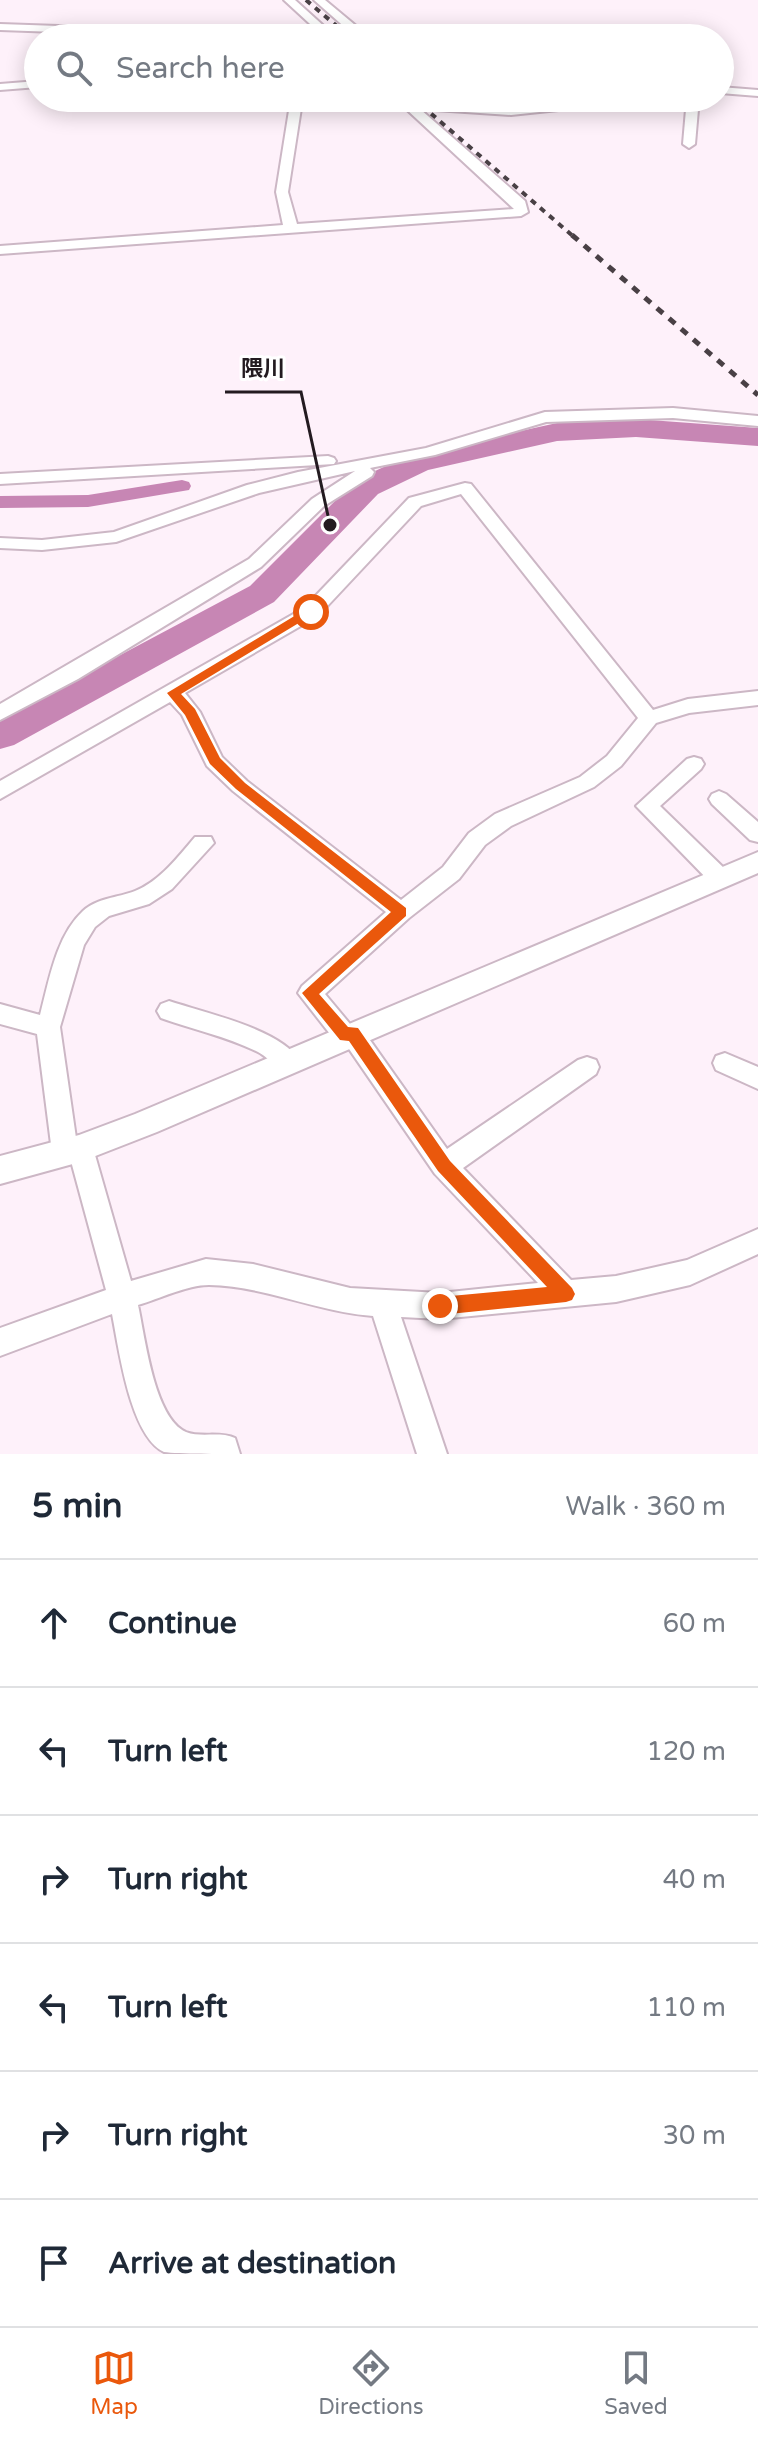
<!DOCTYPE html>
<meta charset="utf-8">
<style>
:root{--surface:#fff;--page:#f6f6f7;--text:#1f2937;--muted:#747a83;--line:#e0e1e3;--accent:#ea580c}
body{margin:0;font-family:"Varela Round","Noto Sans JP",sans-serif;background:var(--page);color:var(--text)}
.stop{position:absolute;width:24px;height:24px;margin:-18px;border:6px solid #ea580c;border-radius:50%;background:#fff}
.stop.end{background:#ea580c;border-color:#fff;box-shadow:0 2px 8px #0008}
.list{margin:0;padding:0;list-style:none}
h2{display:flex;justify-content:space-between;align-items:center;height:104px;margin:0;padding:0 32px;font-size:34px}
h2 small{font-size:26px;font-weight:400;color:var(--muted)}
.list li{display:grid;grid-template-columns:52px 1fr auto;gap:24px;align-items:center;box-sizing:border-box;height:128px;padding:0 32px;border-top:2px solid var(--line)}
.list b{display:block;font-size:30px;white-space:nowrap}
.list em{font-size:26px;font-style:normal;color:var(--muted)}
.icon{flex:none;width:44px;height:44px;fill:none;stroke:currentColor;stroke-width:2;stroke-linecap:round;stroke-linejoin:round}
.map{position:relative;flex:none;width:758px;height:1454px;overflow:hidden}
.search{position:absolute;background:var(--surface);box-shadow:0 4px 20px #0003;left:24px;right:24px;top:24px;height:88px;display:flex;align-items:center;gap:20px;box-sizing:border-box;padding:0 28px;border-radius:44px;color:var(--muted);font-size:30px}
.sheet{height:872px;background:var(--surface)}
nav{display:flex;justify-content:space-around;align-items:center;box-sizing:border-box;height:112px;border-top:2px solid var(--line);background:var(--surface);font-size:22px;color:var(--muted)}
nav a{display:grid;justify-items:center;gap:4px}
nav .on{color:var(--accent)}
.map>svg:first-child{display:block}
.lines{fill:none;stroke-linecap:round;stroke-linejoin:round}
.stream{stroke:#c786b4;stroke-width:4}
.canal{fill:#c786b4;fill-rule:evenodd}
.river{fill:#c786b4;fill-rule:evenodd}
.minor-casing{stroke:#ccb7c5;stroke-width:4}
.tertiary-casing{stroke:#ccb7c5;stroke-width:4}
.minor{fill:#fff;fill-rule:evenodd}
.tertiary{fill:#fff;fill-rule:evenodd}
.rail-far1{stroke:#494045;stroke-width:4;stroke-dasharray:6 6;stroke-linecap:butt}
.rail{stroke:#494045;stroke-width:5;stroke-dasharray:8 8;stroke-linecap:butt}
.route{fill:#ea580c}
.leader{fill:none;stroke:#231b20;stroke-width:3}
.callout-dot{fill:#231b20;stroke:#fff;stroke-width:3}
.callout-label{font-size:22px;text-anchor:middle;font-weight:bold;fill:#231b20;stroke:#fff;stroke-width:6;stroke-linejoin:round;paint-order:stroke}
</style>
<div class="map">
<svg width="758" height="1454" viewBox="0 0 758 1454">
<rect width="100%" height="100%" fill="#fef1fa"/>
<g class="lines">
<path class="stream" d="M361 98 442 103"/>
<path class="canal" d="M182 480 189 482 191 486 189 490 88 507 0 508V496L88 495Z"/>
<path class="river" d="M636 419 758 428V446L636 437 557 441 428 470 378 494 274 602 14 745 0 749V719L250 586 356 480 407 456 557 423Z"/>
<defs>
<path id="minor" d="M284 0H295L337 38H227L0 30V24L322 35Z
M314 0H325L361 30 498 35 503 38H357Z
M38 81V87L0 90V84Z
M720 87 758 90V96L720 93Z
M291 98 397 101 395 98H408L412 101 511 107 601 98H641L635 102 511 115 420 109 525 201 528 212 521 216 0 254V246L283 225 276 192ZM302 102 405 108 514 209 297 224 288 192Z
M687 98H699L695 144 689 148 683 144Z
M673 408 758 416V426L673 418 546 422 435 455 370 468 374 472 372 476 324 506 261 567 78 679 0 720V704L249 559 312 499 355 471 259 493 116 542 42 550 0 548V538L42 540 114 532 247 485 298 472 426 448 545 412Z
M328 456 334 458 336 461 334 464 0 484V474Z
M465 483 471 484 653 710 688 699 758 691V705L689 713 656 723 621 766 594 787 511 826 485 845 459 879 409 918 325 994 350 1024 360 1026 447 1149 578 1060 587 1057 596 1060 599 1067 596 1074 463 1168 571 1280 616 1276 687 1260 758 1229V1254L690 1285 616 1302 440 1319 401 1317 447 1454H417L373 1316C317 1312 265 1286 209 1285 187 1285 159 1299 138 1305 145 1337 154 1418 186 1432 201 1438 220 1431 235 1438L240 1454C223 1454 178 1454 164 1452 130 1436 119 1349 112 1314L0 1356V1328L106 1290 71 1161 65 1163 56 1160 52 1152 37 1034 0 1024V1004L40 1015C49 981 56 936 83 911 97 898 117 898 135 891 160 881 178 857 195 837H211L214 843 172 889 149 904 109 916 95 927 84 945 60 1027 76 1138 89 1140 93 1148 131 1281 206 1259 253 1264 350 1288 440 1293 538 1283 435 1174 347 1046 337 1043 298 993 302 986 386 912 233 791 207 766 182 715 170 702 0 799V781L304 608 409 498ZM461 494 638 718 607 756 580 777 495 814 469 833 443 867 401 900 247 781 222 757 200 712 185 693 318 616 421 506Z
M694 757 701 759 704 764 701 769 660 806 728 872 731 878 728 884 720 886 712 884 636 806 687 759Z
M719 791 726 794 758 822V842L750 840 712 804 709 799 712 794Z
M169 1001C202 1012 284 1030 299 1061L296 1068C278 1075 272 1059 258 1052 228 1037 192 1029 161 1018L157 1011 161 1004Z
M725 1053 758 1067V1089L716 1070 713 1063 716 1056Z"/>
<path id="tertiary" d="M758 852V873L157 1132 80 1162 0 1184V1156L79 1135 135 1114Z"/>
</defs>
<use href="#minor" class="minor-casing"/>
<use href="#tertiary" class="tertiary-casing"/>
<use href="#minor" class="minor"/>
<use href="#tertiary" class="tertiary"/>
<path class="rail-far1" d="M306 0 351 38
M413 98 574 237"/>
<path class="rail" d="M572 235 758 395"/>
</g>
<path class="route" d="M306 609 317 612 181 694 195 709 220 758 245 783 406 908V916L319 994 348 1027 358 1028 450 1161 572 1288 575 1294 572 1300 566 1302 440 1315 433 1312 431 1306 433 1300 440 1297 547 1287 438 1171 349 1041 340 1040 302 993 391 912 236 789 210 764 185 715 167 693Z"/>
<path class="leader" d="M330 525L301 392H225"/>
<circle class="callout-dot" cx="330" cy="525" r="8"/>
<g class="callout-label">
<text x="263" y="376">隈川</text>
</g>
</svg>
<div class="stop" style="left:311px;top:612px"></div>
<div class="stop end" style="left:440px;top:1306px"></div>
<div class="search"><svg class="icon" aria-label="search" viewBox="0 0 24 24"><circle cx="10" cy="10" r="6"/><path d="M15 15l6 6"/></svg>Search here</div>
</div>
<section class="sheet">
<h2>5 min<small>Walk · 360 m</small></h2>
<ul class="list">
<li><svg class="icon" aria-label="ahead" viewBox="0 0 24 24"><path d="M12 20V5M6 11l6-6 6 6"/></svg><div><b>Continue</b></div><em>60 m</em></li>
<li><svg class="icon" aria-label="left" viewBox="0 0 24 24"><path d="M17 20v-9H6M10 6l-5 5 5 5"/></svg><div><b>Turn left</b></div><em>120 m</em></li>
<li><svg class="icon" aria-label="right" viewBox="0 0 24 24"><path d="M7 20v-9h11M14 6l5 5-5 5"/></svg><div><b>Turn right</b></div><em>40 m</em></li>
<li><svg class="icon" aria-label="left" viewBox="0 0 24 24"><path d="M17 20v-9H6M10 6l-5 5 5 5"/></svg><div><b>Turn left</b></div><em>110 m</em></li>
<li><svg class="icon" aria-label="right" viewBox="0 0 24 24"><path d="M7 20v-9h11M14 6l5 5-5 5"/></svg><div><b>Turn right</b></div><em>30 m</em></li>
<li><svg class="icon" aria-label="arrive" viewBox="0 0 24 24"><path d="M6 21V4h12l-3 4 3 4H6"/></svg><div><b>Arrive at destination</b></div></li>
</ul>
</section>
<nav>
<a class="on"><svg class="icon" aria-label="map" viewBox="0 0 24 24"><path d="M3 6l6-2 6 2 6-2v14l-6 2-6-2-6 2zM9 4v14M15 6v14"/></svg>Map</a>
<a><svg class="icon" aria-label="directions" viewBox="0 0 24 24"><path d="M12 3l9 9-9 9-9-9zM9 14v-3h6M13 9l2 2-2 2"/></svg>Directions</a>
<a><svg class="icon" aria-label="saved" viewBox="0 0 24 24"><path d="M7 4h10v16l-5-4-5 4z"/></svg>Saved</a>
</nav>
